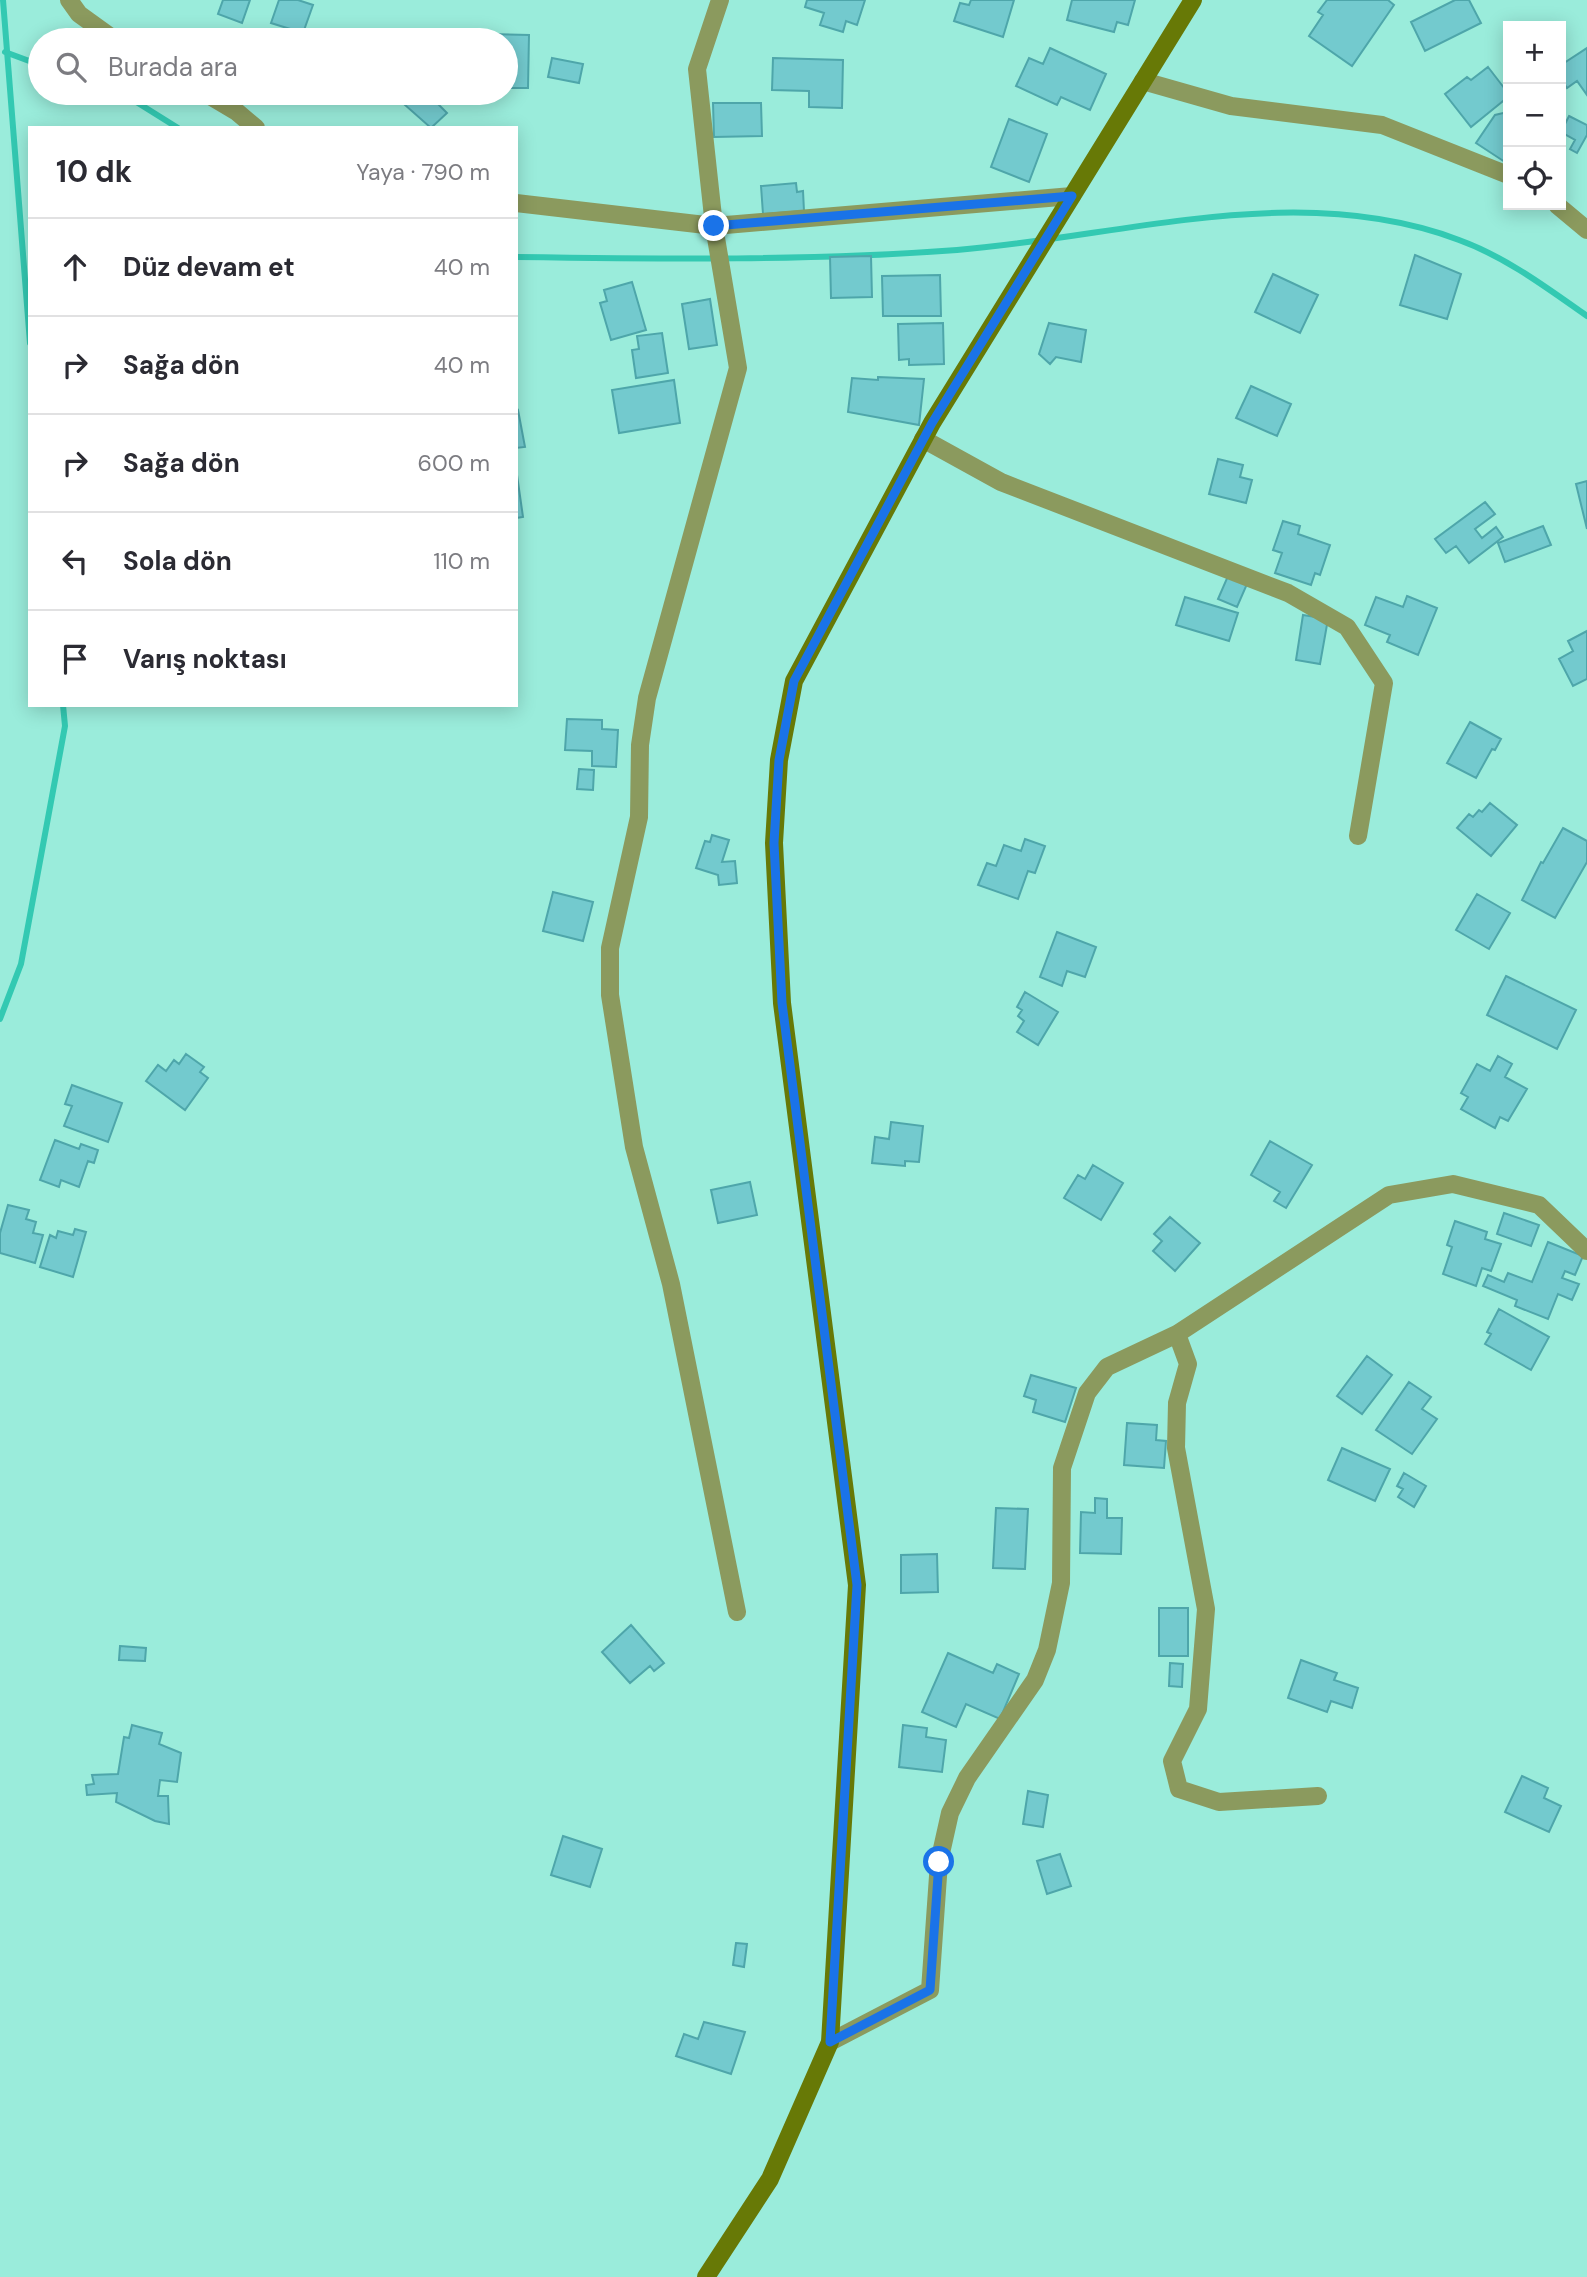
<!DOCTYPE html>
<html lang="tr">
<meta charset="utf-8">
<style>
:root{--surface:#fff;--page:#f7f7f7;--text:#2b2b33;--muted:#7c7c81;--line:#e1e1e2}
body{margin:0;font-family:"DM Sans",sans-serif;background:var(--page);color:var(--text)}
.controls{position:absolute;right:21px;top:21px;display:grid;overflow:hidden;border-radius:0px;box-shadow:0 4px 18px #0003}
.controls button{width:63px;height:63px;display:grid;place-items:center;padding:0;border:0;border-bottom:2px solid var(--line);background:var(--surface);color:var(--text);font:35px sans-serif}
.stop{position:absolute;width:21px;height:21px;margin:-16px;border:5px solid #1a73e8;border-radius:50%;background:#fff}
.stop.end{background:#1a73e8;border-color:#fff;box-shadow:0 2px 7px #0008}
.list{margin:0;padding:0;list-style:none}
h2{display:flex;justify-content:space-between;align-items:center;height:91px;margin:0;padding:0 28px;font-size:30px}
h2 small{font-size:23px;font-weight:400;color:var(--muted)}
.list li{display:grid;grid-template-columns:46px 1fr auto;gap:21px;align-items:center;box-sizing:border-box;height:98px;padding:0 28px;border-top:2px solid var(--line)}
.list b{display:block;font-size:26px;white-space:nowrap}
.list em{font-size:23px;font-style:normal;color:var(--muted)}
.icon{flex:none;width:38px;height:38px;fill:none;stroke:currentColor;stroke-width:2;stroke-linecap:round;stroke-linejoin:round}
.map{position:relative;flex:none;width:1587px;height:2277px;overflow:hidden}
.search{position:absolute;background:var(--surface);box-shadow:0 4px 18px #0003;left:28px;top:28px;width:490px;height:77px;display:flex;align-items:center;gap:18px;box-sizing:border-box;padding:0 24px;border-radius:38px;color:var(--muted);font-size:26px}
.panel{position:absolute;background:var(--surface);box-shadow:0 4px 18px #0003;left:28px;top:126px;width:490px;height:581px;border-radius:0px}
.map>svg:first-child{display:block}
.lines{fill:none;stroke-linecap:round;stroke-linejoin:round}
.stream{stroke:#33c9b2;stroke-width:6}
.building{fill:#73cace;stroke:#4ea6aa;stroke-width:2}
.street{stroke:#8b9a5e;stroke-width:18}
.secondary{stroke:#677906;stroke-width:18}
.route{stroke:#1a73e8;stroke-width:9}
</style>
<div class="map">
<svg width="1587" height="2277" viewBox="0 0 1587 2277">
<rect width="100%" height="100%" fill="#9aecdb"/>
<g class="lines">
<path class="stream" d="M3 0 30 343
M5 52 40 65
M117 93 130 98 178 128
M516 257C663 259 811 261 957 250 1122 237 1298 179 1459 240 1506 257 1547 288 1587 316
M0 1019 21 964 65 726 63 705"/>
</g>
<path class="building" d="M223 0H250L242 23 218 14Z
M279 0H298L313 5 303 33 271 23Z
M807 0H865L857 25 846 21 843 32 820 25 824 13 805 7Z
M971 0H1014L1003 37 954 21 960 3 969 5Z
M1072 0H1135L1128 25 1117 22 1114 32 1067 20Z
M1327 0H1388L1394 5 1352 66 1309 36 1323 15 1318 12Z
M1455 0H1469L1481 23 1425 51 1411 22Z
M490 34 529 35 528 88H506V40H490Z
M1050 48 1106 74 1090 110 1061 97 1057 105 1016 86 1029 58 1043 64Z
M1587 48V95L1577 81 1567 88 1561 79V65Z
M552 58 583 64 579 83 548 77Z
M773 58 843 60 842 108 809 107V91L772 90Z
M1488 67 1508 93V97L1471 127 1445 94 1467 77 1471 80Z
M400 93H443L446 96 438 104 447 113 431 128 396 97Z
M713 103H761L762 136 714 137Z
M1503 113 1508 117V164L1476 143 1495 115Z
M1569 116 1587 125V135L1577 153 1570 149 1575 140 1561 132Z
M1009 119 1047 134 1029 182 991 167Z
M796 183 797 192 803 191 804 211 763 214 761 186Z
M1415 255 1461 274 1447 319 1400 305Z
M871 256 872 297 831 298 830 257Z
M1273 274 1318 295 1300 333 1255 312Z
M940 275 941 316H883L882 276Z
M632 282 646 330 611 340 600 303 607 301 604 290Z
M710 299 717 345 689 349 682 304Z
M943 323 944 364 909 365V359L899 360 898 324Z
M1049 323 1086 330 1081 362 1056 357 1050 364 1039 354Z
M662 333 668 373 636 378 632 350 639 349 637 336Z
M878 377 924 379 919 425 848 412 852 378 878 380Z
M674 380 680 423 619 433 612 390Z
M1251 386 1291 404 1277 436 1236 418Z
M518 410 525 447 516 448V411Z
M1218 459 1243 465 1240 477 1252 480 1246 503 1209 494Z
M516 468 523 517 516 518Z
M1587 481V529L1576 484Z
M1485 502 1495 514 1475 529 1482 538 1496 527 1503 537 1469 563 1456 546 1446 553 1435 539Z
M1283 521 1300 526 1298 534 1330 545 1320 575 1315 573 1311 585 1275 573 1282 553 1273 550Z
M1543 526 1551 545 1505 562 1498 543Z
M1228 576 1247 584 1237 607 1218 599Z
M1407 596 1437 608 1418 655 1387 642 1390 635 1365 625 1376 597 1403 607Z
M1185 597 1238 613 1229 641 1176 625Z
M1303 615 1328 619 1320 664 1296 660Z
M1587 631V679L1573 686 1559 659 1573 651 1568 641Z
M567 719 602 720V729L618 730 616 767 592 766V751L565 750Z
M1470 722 1501 739 1495 750 1492 749 1476 778 1447 763Z
M579 769 594 770 593 790 577 789Z
M1490 803 1517 825 1491 856 1457 828 1469 814 1473 817 1479 810 1482 812Z
M1563 828 1587 841V862L1555 918 1522 900 1541 862 1543 863Z
M712 835 729 840 722 862 735 861 737 883 719 885 718 875 696 868 705 841 710 842Z
M1025 839 1045 846 1035 873 1028 871 1018 899 978 885 987 863 996 866 1004 845 1021 851Z
M553 892 593 902 583 941 543 931Z
M1477 894 1510 913 1489 949 1456 930Z
M1057 932 1096 947 1085 977 1067 971 1062 986 1040 977Z
M1506 976 1576 1010 1557 1049 1487 1015Z
M1025 992 1058 1012 1038 1045 1017 1032 1024 1021 1018 1016 1022 1010 1017 1007Z
M186 1054 204 1067 200 1072 208 1078 185 1110 146 1081 158 1065 166 1071 174 1060 179 1064Z
M1498 1056 1512 1064 1505 1077 1527 1089 1508 1121 1500 1117 1495 1128 1461 1109 1468 1097 1461 1093 1477 1064 1490 1071Z
M72 1085 122 1103 108 1142 64 1126 72 1106 65 1104Z
M891 1122 923 1126 919 1162 905 1161V1166L872 1163 875 1137 889 1139Z
M55 1140 79 1149 81 1144 98 1150 94 1163 88 1161 79 1187 61 1180 59 1187 40 1180Z
M1270 1141 1312 1165 1286 1208 1274 1201 1280 1192 1251 1175Z
M1093 1165 1123 1183 1101 1220 1064 1198 1078 1175 1085 1179Z
M750 1182 757 1215 718 1223 711 1190Z
M8 1205 29 1210 26 1219 36 1222 33 1233 43 1235 35 1263 0 1253V1233Z
M1504 1213 1539 1225 1531 1246 1497 1234Z
M1170 1217 1200 1243 1175 1271 1153 1251 1162 1241 1154 1234Z
M1455 1221 1487 1232 1485 1239 1501 1244 1491 1271 1482 1268 1476 1286 1443 1274 1452 1247 1447 1245Z
M75 1229 86 1232 73 1277 40 1267 50 1235 56 1238 58 1231 73 1235Z
M1548 1242 1583 1256 1575 1275 1565 1271 1562 1278 1579 1284 1572 1300 1558 1294 1548 1319 1515 1306 1517 1300 1483 1286 1488 1275 1504 1282 1508 1273 1532 1282Z
M1499 1309 1549 1337 1531 1370 1485 1344 1491 1334 1487 1332Z
M1367 1356 1392 1375 1362 1414 1337 1396Z
M1031 1375 1076 1388 1065 1422 1033 1412 1036 1400 1024 1396Z
M1409 1382 1431 1397 1422 1409 1437 1419 1412 1454 1376 1430Z
M1127 1423 1157 1425 1156 1440 1166 1441 1164 1468 1124 1465Z
M1342 1448 1390 1469 1375 1501 1328 1480Z
M1404 1473 1426 1486 1414 1507 1398 1497 1403 1489 1397 1486Z
M1095 1498 1107 1499V1518H1122L1121 1554 1080 1553 1081 1512 1095 1513Z
M996 1508 1028 1509 1025 1569 993 1568Z
M937 1554 938 1592 901 1593V1555Z
M1159 1608H1188V1656H1159Z
M631 1625 664 1663 654 1671 650 1666 630 1683 602 1652Z
M120 1646 146 1648 145 1661 119 1660Z
M948 1653 993 1673 997 1664 1019 1674 1000 1719 966 1704 956 1727 922 1712Z
M1301 1660 1337 1673 1334 1680 1358 1688 1352 1708 1331 1701 1327 1712 1288 1698Z
M1170 1663 1183 1664 1182 1687 1169 1686Z
M132 1725 162 1733 159 1744 181 1753 177 1782 160 1780 158 1796H168L169 1824 155 1821 116 1802 117 1793 87 1795 86 1785 94 1784 92 1775 118 1774 124 1737 129 1738Z
M903 1725 927 1728 926 1737 946 1740 942 1772 899 1767Z
M1522 1776 1548 1788 1544 1798 1561 1806 1549 1832 1505 1812Z
M1028 1791 1048 1795 1043 1827 1023 1824Z
M563 1836 602 1849 590 1887 551 1875Z
M1060 1854 1071 1886 1047 1894 1037 1861Z
M736 1943 747 1944 744 1967 733 1965Z
M704 2022 745 2032 731 2074 676 2056 684 2034 698 2039Z"/>
<g class="lines">
<path class="street" d="M69 0 79 14 115 40
M720 0 697 69 714 226 738 368 647 698 640 745 639 817 610 948V995L634 1147 671 1284 737 1612
M1143 81 1231 106 1382 125 1508 175
M205 93 237 112 256 128
M516 203 714 226 1072 196
M1557 205 1587 230
M923 439 1001 482 1288 593 1347 627 1384 683 1358 836
M1177 1334 1188 1364 1177 1403 1176 1448 1206 1609 1198 1709 1172 1761 1179 1789 1219 1802 1318 1796
M830 2042 930 1990 939 1862 950 1813 967 1778 1035 1680 1047 1650 1061 1583 1062 1468 1087 1393 1107 1367 1177 1334 1389 1195 1453 1184 1539 1205 1587 1251"/>
<path class="secondary" d="M706 2277 770 2179 830 2042 857 1585 782 1003 774 843 779 760 794 681 932 423 1193 0"/>
</g>
<g class="lines">
<path class="route" d="M714 226 1072 196 932 423 794 681 779 760 774 843 782 1003 857 1585 830 2042 930 1990 939 1862"/>
</g>
</svg>
<div class="controls">
<button>+</button>
<button>−</button>
<button><svg class="icon" aria-label="locate" viewBox="0 0 24 24"><circle cx="12" cy="12" r="6"/><path d="M12 2v4M12 18v4M2 12h4M18 12h4"/></svg></button>
</div>
<div class="stop" style="left:939px;top:1862px"></div>
<div class="stop end" style="left:714px;top:226px"></div>
<div class="search"><svg class="icon" aria-label="search" viewBox="0 0 24 24"><circle cx="10" cy="10" r="6"/><path d="M15 15l6 6"/></svg>Burada ara</div>
<section class="panel">
<h2>10 dk<small>Yaya · 790 m</small></h2>
<ul class="list">
<li><svg class="icon" aria-label="ahead" viewBox="0 0 24 24"><path d="M12 20V5M6 11l6-6 6 6"/></svg><div><b>Düz devam et</b></div><em>40 m</em></li>
<li><svg class="icon" aria-label="right" viewBox="0 0 24 24"><path d="M7 20v-9h11M14 6l5 5-5 5"/></svg><div><b>Sağa dön</b></div><em>40 m</em></li>
<li><svg class="icon" aria-label="right" viewBox="0 0 24 24"><path d="M7 20v-9h11M14 6l5 5-5 5"/></svg><div><b>Sağa dön</b></div><em>600 m</em></li>
<li><svg class="icon" aria-label="left" viewBox="0 0 24 24"><path d="M17 20v-9H6M10 6l-5 5 5 5"/></svg><div><b>Sola dön</b></div><em>110 m</em></li>
<li><svg class="icon" aria-label="arrive" viewBox="0 0 24 24"><path d="M6 21V4h12l-3 4 3 4H6"/></svg><div><b>Varış noktası</b></div></li>
</ul>
</section>
</div>
